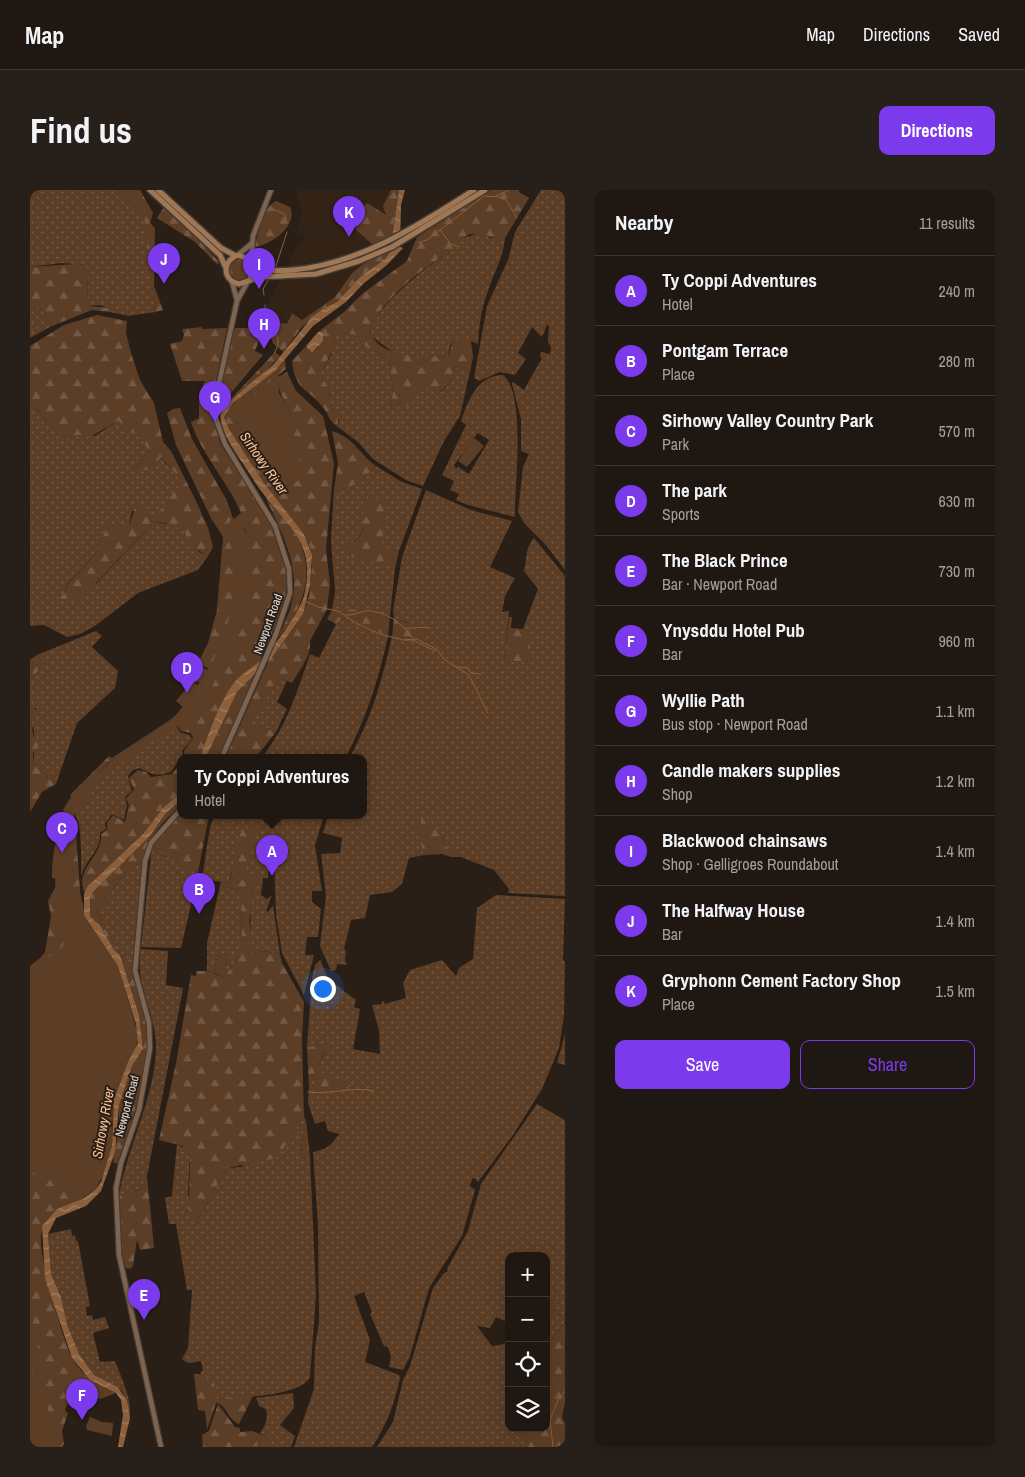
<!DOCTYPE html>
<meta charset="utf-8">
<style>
:root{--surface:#1f1711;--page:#27201a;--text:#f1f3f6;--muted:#a19f9f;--line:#3c3631;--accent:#7c3aed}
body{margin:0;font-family:"Archivo Narrow",sans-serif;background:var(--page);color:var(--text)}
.controls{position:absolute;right:15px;bottom:15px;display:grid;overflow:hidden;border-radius:10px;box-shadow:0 5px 20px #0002}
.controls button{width:45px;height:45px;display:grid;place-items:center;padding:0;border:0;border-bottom:1px solid var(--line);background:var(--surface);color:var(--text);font:25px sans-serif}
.you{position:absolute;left:292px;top:798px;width:18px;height:18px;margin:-12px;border:4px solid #fff;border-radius:50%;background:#1a73e8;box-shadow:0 0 0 8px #1a73e833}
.badge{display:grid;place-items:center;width:32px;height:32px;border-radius:50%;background:var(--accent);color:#fff;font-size:16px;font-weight:700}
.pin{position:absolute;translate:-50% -41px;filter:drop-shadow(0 1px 2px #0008)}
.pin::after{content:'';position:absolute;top:26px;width:18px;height:15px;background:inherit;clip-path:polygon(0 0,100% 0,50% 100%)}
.popup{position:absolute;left:147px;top:564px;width:190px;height:65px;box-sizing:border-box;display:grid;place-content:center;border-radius:10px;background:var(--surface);filter:drop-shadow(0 1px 4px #0005);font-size:16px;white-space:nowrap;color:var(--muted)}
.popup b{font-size:19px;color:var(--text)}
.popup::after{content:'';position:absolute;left:50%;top:100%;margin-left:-10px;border:10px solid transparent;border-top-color:var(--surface)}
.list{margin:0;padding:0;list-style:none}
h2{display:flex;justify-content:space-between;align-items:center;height:65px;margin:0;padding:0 20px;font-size:21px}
h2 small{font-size:16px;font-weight:400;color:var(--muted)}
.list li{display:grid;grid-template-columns:32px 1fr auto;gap:15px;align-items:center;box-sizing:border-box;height:70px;padding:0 20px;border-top:1px solid var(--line)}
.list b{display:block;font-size:19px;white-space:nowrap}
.list p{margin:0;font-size:16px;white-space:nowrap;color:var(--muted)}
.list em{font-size:16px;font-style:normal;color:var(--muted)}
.actions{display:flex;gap:10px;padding:15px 20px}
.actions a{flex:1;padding:11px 0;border:1px solid var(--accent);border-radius:10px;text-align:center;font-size:18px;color:var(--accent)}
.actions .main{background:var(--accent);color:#fff}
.icon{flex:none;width:28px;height:28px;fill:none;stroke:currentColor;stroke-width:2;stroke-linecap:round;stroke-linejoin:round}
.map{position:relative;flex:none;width:535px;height:1257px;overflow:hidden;border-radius:10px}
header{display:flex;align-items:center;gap:30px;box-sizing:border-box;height:70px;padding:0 25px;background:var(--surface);border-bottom:1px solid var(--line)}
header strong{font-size:24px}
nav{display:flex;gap:28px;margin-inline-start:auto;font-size:18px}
.intro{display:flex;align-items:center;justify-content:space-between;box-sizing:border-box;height:120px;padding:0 30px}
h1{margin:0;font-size:35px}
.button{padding:12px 22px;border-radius:10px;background:var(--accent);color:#fff;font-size:18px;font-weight:700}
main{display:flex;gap:30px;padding:0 30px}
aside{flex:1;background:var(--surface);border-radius:10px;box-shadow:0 5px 20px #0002}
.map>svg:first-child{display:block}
.built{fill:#322316}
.grass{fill:url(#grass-dots);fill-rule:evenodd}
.forest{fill:url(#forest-firs)}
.park{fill:#5c3e26}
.water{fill:url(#water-waves)}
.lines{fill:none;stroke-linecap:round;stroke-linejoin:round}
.stream{stroke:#8b5f3b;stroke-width:1}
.secondary-casing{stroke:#433b35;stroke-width:7}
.primary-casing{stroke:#433b35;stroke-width:8}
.secondary{stroke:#7e644f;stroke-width:4.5}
.primary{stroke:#9f7755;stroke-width:5}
.labels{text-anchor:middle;stroke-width:4;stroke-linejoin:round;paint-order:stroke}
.street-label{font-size:12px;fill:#e0d9d4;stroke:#291f17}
.water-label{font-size:14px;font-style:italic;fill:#f8c196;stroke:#291f17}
</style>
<header>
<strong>Map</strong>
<nav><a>Map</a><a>Directions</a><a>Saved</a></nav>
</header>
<div class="intro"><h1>Find us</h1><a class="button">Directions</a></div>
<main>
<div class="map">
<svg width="535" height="1257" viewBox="0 0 535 1257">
<defs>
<pattern id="grass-dots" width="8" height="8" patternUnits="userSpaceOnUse" patternTransform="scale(1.25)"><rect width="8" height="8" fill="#5c3e26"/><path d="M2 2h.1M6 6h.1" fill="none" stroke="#735945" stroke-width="1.8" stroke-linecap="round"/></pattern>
<pattern id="forest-firs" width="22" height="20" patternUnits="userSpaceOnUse" patternTransform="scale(1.25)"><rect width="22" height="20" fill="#5c3e26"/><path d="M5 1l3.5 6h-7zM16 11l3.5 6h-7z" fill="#735945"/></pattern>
<pattern id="water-waves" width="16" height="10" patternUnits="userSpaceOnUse" patternTransform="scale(1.25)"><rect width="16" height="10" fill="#8b5f3b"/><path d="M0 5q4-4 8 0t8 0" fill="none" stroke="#a07d60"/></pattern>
</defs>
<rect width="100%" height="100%" fill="#291f17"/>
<path class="built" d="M272 0H361L357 26 337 13 326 40 342 54 337 71 322 83 305 107 272 130 261 125 257 134 239 132 235 127 236 117 265 59 269 58 268 55 277 47 267 44V41L272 21 266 2Z"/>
<path class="grass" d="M0 0H88C98 7 105 17 115 26L125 122 99 126 80 122 79 118 69 115 58 116 57 75 32 73 0 77Z
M511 0H535V380L516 355 494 333 488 322 493 277 499 264 491 261V229L482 194 483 192 494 200 512 168 510 167 511 162 520 164 521 157 518 152 519 136 517 135 512 147 502 137 488 163 496 169 485 185 470 182 449 191 444 188 457 116 478 70 485 42Z
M449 43 460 48H475C473 69 463 84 457 104 451 120 449 137 448 154L441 151H423L420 156 418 167 400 166 393 170 385 167 367 165 341 146C336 121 407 68 428 57L431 49Z
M10 117 22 136 0 148V118Z
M309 142 325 145 336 157 359 168 363 199 361 217 382 211 383 206 394 196 411 202 422 191 425 177 440 181 430 226 414 251 393 296 376 290 343 269 328 252 308 237 309 230 299 208 300 199 292 187V181L301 165 305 147Z
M473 185C497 205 484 298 485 327L438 315 426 310 429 304 420 300 424 291 412 285 436 235 431 231C438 211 447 185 473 185ZM448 243 459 250 439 284 428 277 426 279 424 275Z
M0 212 28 244 35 248 48 245 65 246 88 231 112 248 119 261 110 273 101 279 130 267 147 285 151 295 124 330 117 322 102 321 99 336H78L64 366 36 395 35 403 30 407 65 395 124 332 153 337 169 362 178 366 168 380 108 403 65 436 50 444 37 447 14 435 0 436Z
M346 276 372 292 392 299 369 361 352 358 333 320C337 333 333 346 321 354L331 369 356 374 365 378 360 426 342 421 302 420 305 402 301 350 304 299C321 301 335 288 346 276Z
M396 300 441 320 482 331 460 377 485 388 475 406 472 422 479 421 474 472 501 471 493 439 508 399 494 381C498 367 494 361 504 348L535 386V706L478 703 479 699 464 680 423 664 417 658 413 647 391 624V633L387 637 394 665 379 668 372 694 362 702 340 705 335 728 321 730 314 759 316 761 315 770 317 775 307 774 306 780 301 781 290 756 296 706 291 664 310 663 312 648 293 643 298 625H333V567H320C341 530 353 487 362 446 373 449 384 446 393 452L396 439 364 428 363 421 372 367Z
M315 425 328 434 358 446C349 489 336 528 316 567H232C257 536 267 502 280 464L289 468 306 434Z
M66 441 72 446 62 457 88 481 85 498 47 533 26 594 4 574V540L1 535 7 518 0 520V490L14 474 7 465Z
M248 487 257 491 247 512 257 519 246 542 222 532Z
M145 535 151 543 160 545 162 549 152 561 153 567H151L141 582C124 587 124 584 109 578L102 581 98 586 102 601 95 607 97 615 94 630 82 624 75 634 76 639 70 643C71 661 56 669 51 686 51 672 53 631 43 622L76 579Z
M185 625H294L285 655 292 701H282V712L291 719 288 747H277L275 765H284L274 805 252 763 246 724 244 664 239 665 238 688H233L231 705 237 709 242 705 236 721 238 722 243 715 250 764 233 761 220 764C223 741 216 718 226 696H229L228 687 213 682 217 667 201 682 200 693 172 689 180 637Z
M122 657 132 660 134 666 150 669V676L168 682 165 694H160L158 705 163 706 151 758 111 757Z
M112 673 103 771 91 766 66 720C83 707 89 678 112 673Z
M190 696 211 700 212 764 207 763 206 771 194 787 198 766 188 763 184 783 177 781V753Z
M466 705 535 709 533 770 535 771 534 825 529 858 512 899 483 945 448 992 444 988 442 989 440 996 445 1000 432 1046 399 1098 380 1166 373 1180 359 1177 361 1167 358 1157 354 1156 340 1124 342 1122 334 1102 324 1106 340 1150 335 1172 369 1185 370 1188C364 1214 357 1235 342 1257H264L284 1199 285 1158 289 1132 288 1035 283 962C297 959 301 956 309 944L298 941 295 931 285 934 278 913 279 897 298 854 277 857 282 789H298L326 810 324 817 330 819 323 859 350 864 349 840 342 815 352 814V810L355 814 376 808 373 793 380 780 412 770 426 786 429 778 443 769 447 718Z
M110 759 138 761 136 795 153 798 152 804 117 986 110 1000 89 1006C97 956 125 909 126 857 126 831 113 808 110 782 109 775 110 767 110 759Z
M535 844V875L527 873Z
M507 914 535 930V1132L516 1157V1127L525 1121 524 1111 516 1110V1066H479V1127L476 1126 475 1131 466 1127 460 1138 447 1136 462 1156 474 1154 475 1152 479 1153 477 1237 495 1245V1257H347L363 1232 373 1190 380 1176 403 1098 414 1083 418 1081 417 1079 438 1041 451 994Z
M274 927 276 930 269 968 280 967 286 1105 280 1187C270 1207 209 1207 187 1209L171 1190 170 1184 173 1180 171 1171 158 1173 152 1169 158 1158 162 1100H157L146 1034H139L135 1008 142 1006 147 954 160 962 158 1004 165 1035 197 978 211 977Z
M41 1039 42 1046 45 1045 46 1051H48L60 1116 56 1117 57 1126 62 1125 63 1130 75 1127 79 1138 63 1143 70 1172 85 1171C91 1188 104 1212 99 1230L93 1202 88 1197 64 1185 49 1164 37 1134 31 1107 21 1084 18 1044Z
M263 1203 264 1218 250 1235 265 1246 261 1257H224L240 1248 230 1243C236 1235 238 1229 236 1219L229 1216 226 1208Z"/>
<path class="forest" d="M88 0H110L123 23 120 33 125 38 124 96 133 120 125 122 114 26C105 17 98 7 88 0Z
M361 0H369L360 62 355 69 330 87 307 112 296 117 272 137 253 162 243 153 232 125 239 132 257 134 262 123 272 130 305 107 322 83 337 71 342 54 326 40 324 27 337 13 356 25 353 16Z
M461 0H489V2L499 8 475 48C457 51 437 32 429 57 401 71 346 112 340 143 353 167 374 161 393 170L400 166 418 167 423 151H441L443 167 440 181 425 177 422 191 410 202 394 197 383 206 382 215 361 218 363 199 359 168 336 157 325 145 309 142 305 147 303 159 292 181V187L300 199 299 208 308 224V237C298 231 299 224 292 216 276 197 265 200 262 171L276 156 282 163 288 158 293 142H288L314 122 332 104 377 71 387 47Z
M246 11 260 17C269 35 241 55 225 57 228 43 232 18 246 11Z
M134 17 171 52 190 73 187 74 165 52 127 28Z
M199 80a11 11 0 1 1 22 0a11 11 0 1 1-22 0Z
M46 74 57 75 58 116 80 118V122L62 120 22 136 10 117 0 118V77Z
M67 125 97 131 96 143 101 163 110 190 124 213 133 252 141 261 166 311 178 338 183 357 178 366C167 361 155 349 153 337L141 339 135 333 124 332 65 394 66 396 48 409 30 411V407L35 403 36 396 64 366 78 335 99 336 106 316 115 318 124 329 150 295 147 285 131 267 120 279 102 282 101 279 110 273 119 261 112 249 88 231 60 247 48 245 29 249 28 244 0 212V156L34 135Z
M172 137V139L197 138 180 220 191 255 242 334 253 362 257 389 256 403 252 420 230 471 201 497 170 567H155L154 561 163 548 161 543 151 541 146 534 197 457 216 341 207 326 211 323C198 291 172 266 161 232L169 228V204L175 191H152L140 154 152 151 154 145 152 139Z
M204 138H221L220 144 229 150 225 161 233 165 201 203 187 215Z
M245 162 250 166 229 188 200 210Z
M255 170 256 179 226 204 207 232C213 246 233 295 249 297 255 298 262 293 267 291 265 268 265 242 258 220 254 208 247 201 248 187L257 182 266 201 293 226 304 273 296 359 300 394 297 419 280 451C282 467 268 481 262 493L248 487 223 532 246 542 226 567H196L239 470 273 424 279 406 282 375 280 358 274 344 234 293 199 239 194 227C204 204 239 190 255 170Z
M150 218 162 249 197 311 206 337 213 405 183 481 145 529 77 574 61 590 37 625 33 620 41 607 40 605 79 566 82 568 146 526 179 479 168 473 178 453 187 420 193 347 181 328 146 255 137 223 143 219Z
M302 241C326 249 328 263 346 276 335 288 321 301 304 299L308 273Z
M235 306C283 350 292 397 248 448 253 436 260 423 262 411 271 375 249 338 235 306Z
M337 309 355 311 352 357 369 361 365 378 322 367 312 357 316 351 321 354C338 344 334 330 332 314Z
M317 419 345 422 360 426 358 446 328 434 316 425 306 434 297 429 302 420Z
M479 427H482L481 438 493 439 499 443 501 471 474 472Z
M364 428 377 433 394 435 396 439 394 453C384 447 374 449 362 446Z
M7 465 14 474 0 490V470Z
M225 484 189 567H176L207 502Z
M2 517 7 520 1 534 4 548 10 551 3 563 4 574 26 594 12 602 0 622V520Z
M151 572V602L132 619 113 644 54 702C45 678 73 666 71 644L77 640V633L83 625 95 632 99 615 96 608 104 600 99 588 108 580 116 582 121 587 142 584Z
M151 610V615C133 631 117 648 112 673 89 678 83 707 66 720L91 766 103 771C102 795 114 815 117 839 121 885 102 931 87 974L83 972 89 937V915L102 876 113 859 109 825 90 765 84 760 70 735 60 727V707L63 702 120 646 136 623Z
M151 623V625H179L168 682 150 676V669L134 666 132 660 122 657Z
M391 623 413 647 417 658 431 667H421L412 664 394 665 387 637 391 633Z
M42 624 45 629 50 700 54 725 109 847 52 1009C33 1018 21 1018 12 1041 5 1058 33 1149 42 1168 52 1186 68 1195 86 1203L70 1209 54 1204 52 1207 59 1221 38 1213 34 1221 38 1223 32 1241 34 1254 32 1257H0V856L37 841 34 706Z
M229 637 214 681 228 687 230 696H226L227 699 223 702 219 731 222 749 220 763 233 761 250 764 252 773 274 812 272 850 274 927 247 968 197 978 165 1035 159 1019 160 962H152L153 956 129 950 146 873 161 785 166 786V781H177L194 787 206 771 207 763H212L211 700 190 696 191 692 200 693 205 661 212 639Z
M27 694 38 747 27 768 0 839V776L11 767 15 762 21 726 18 711Z
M290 770 291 771 298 789H282L285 775Z
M298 854H303L294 862 279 897 277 857Z
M288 881 322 896 278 902 282 899Z
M276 930 280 967 269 968Z
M117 986 124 1058 110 1060 107 1050 103 1076 100 1079 96 1078 92 1068 89 1006 110 1000Z
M516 1110 528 1111 523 1124 516 1127Z
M535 1132V1212L532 1228 535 1233V1257H495V1245L481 1238H516V1157Z
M164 1184H170L172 1190 183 1188 187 1209 223 1206 209 1234C198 1230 197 1215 186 1213L177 1240 175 1221 168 1220Z
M188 1214 205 1237 210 1238V1242L222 1241 241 1248 224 1257H173L172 1245 179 1241Z"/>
<path class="park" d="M248 185 249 203 258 218 273 283 272 288C265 293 251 300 243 295 232 290 212 246 208 234 206 229 207 223 208 218Z
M443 249H446L454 256 437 277 428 271Z
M209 325C220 348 226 387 220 412 215 432 175 515 162 530 158 535 151 536 145 537L106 562 70 590 49 623H44L45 633 40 656 38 698 53 713 54 725 88 775 109 847 83 915 82 956 75 982 65 1000 45 1012C35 1000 16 985 0 982V788L8 771C19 765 28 766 34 754L26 711 25 688H22C22 664 26 638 41 619 38 602 56 591 67 580L69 582C95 557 130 545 153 517L146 511 162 491 169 496 171 493 166 492 163 488 170 477 179 480C198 440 218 384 195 342L200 331Z
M188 763 198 766 194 787 184 783Z
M0 1118 14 1187 19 1229 29 1214 36 1220 25 1248 24 1257H0V1198L6 1200 0 1163Z
M60 1227 72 1232 83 1233 82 1246 57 1240 56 1236Z"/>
<path class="water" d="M369 0H375L371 15 370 57 373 58 357 75 333 94 316 112 283 136 246 180 203 213 194 227 199 239 234 293 274 344 282 365 280 396 273 424 242 467 207 502 176 567H170C179 544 187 518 201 497 207 487 220 479 229 472 241 462 270 421 274 406 286 356 262 340 235 306 225 294 218 280 209 268 198 251 190 239 190 219L243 175 283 126 296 117 307 112 330 87 355 69 360 62Z
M288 142H293V151L282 163 276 156Z
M151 602V610L136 623 120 646 63 702 60 707V727L70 735 84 760 90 765 109 825 113 859 102 876 89 915 85 962 71 1001 56 1016 26 1028 18 1044 21 1084 31 1107 37 1134 49 1164 64 1185 88 1197 97 1211 100 1228 93 1257H88L93 1225 91 1210 86 1203 60 1190 42 1168 15 1088 12 1036 27 1019 52 1009 65 1000 71 992 82 956 84 910 98 872 108 853 106 834 88 776 54 725V704L57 697 113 644 132 619Z"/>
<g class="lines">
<path class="stream" d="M466 6 479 0
M241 18 254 24 257 32
M410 40 421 54 429 57
M388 53 397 50 454 6 470 7 477 11 487 28
M245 79 257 42
M234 105 233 99 239 89
M235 115C235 118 234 124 235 127 242 144 255 143 244 164
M275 411 288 417 308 421 328 434 350 444 373 450 387 449 406 459 415 470 439 485 458 523
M316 425C324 426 332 420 340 421 360 424 368 431 383 448
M374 438C384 439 390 436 400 438
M375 450H383L405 461
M428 477 438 478 441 483 451 484
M278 902C301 905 322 896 344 901
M523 1257 520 1230 528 1210 535 1201"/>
<defs>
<path id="secondary" d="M208 65 221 54
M221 72 223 46 241 0
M202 92 207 110
M192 567 246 444 260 403 259 379 245 336 195 254 183 221 207 111 218 91
M131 1257 89 1065 86 998 91 973 109 920 120 858 119 833 105 781 115 671 121 653 151 619"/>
<path id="primary" d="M120 0 190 65 196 78
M128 0 191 58 206 66
M223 74C235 82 249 81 263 80 330 74 389 35 444 0
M220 89 224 79 220 70 208 65C192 71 192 90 209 94L230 87 286 84 329 71 362 57 455 0"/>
</defs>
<use href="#secondary" class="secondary-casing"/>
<use href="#primary" class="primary-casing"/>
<use href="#secondary" class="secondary"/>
<use href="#primary" class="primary"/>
</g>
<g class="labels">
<g class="street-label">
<text transform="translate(238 434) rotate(-70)" y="4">Newport Road</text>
<text transform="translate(97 916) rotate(-75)" y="4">Newport Road</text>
</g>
<g class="water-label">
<text transform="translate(234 273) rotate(55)" y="5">Sirhowy River</text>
<text transform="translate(73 933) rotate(-80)" y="5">Sirhowy River</text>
</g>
</g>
</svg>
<div class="controls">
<button>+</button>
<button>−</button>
<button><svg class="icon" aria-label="locate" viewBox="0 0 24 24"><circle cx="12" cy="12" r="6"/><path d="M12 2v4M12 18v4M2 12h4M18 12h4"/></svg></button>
<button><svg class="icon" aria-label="layers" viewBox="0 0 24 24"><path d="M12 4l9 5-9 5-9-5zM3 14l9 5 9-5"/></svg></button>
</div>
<div class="you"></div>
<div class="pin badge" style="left:242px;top:686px">A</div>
<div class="popup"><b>Ty Coppi Adventures</b>Hotel</div>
<div class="pin badge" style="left:169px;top:724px">B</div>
<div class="pin badge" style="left:32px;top:663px">C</div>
<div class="pin badge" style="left:157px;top:503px">D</div>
<div class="pin badge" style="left:114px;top:1130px">E</div>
<div class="pin badge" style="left:52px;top:1230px">F</div>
<div class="pin badge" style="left:185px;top:232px">G</div>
<div class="pin badge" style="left:234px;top:159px">H</div>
<div class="pin badge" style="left:229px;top:99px">I</div>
<div class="pin badge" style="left:134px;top:94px">J</div>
<div class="pin badge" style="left:319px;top:47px">K</div>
</div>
<aside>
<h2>Nearby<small>11 results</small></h2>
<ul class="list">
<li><span class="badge">A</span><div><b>Ty Coppi Adventures</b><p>Hotel</p></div><em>240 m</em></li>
<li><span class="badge">B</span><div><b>Pontgam Terrace</b><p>Place</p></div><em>280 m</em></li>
<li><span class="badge">C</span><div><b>Sirhowy Valley Country Park</b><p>Park</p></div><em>570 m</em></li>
<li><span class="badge">D</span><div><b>The park</b><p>Sports</p></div><em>630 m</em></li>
<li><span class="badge">E</span><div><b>The Black Prince</b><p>Bar · Newport Road</p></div><em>730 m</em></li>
<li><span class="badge">F</span><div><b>Ynysddu Hotel Pub</b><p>Bar</p></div><em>960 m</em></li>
<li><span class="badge">G</span><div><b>Wyllie Path</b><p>Bus stop · Newport Road</p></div><em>1.1 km</em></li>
<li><span class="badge">H</span><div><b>Candle makers supplies</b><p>Shop</p></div><em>1.2 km</em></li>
<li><span class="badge">I</span><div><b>Blackwood chainsaws</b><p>Shop · Gelligroes Roundabout</p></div><em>1.4 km</em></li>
<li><span class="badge">J</span><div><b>The Halfway House</b><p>Bar</p></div><em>1.4 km</em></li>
<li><span class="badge">K</span><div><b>Gryphonn Cement Factory Shop</b><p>Place</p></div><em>1.5 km</em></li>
</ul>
<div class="actions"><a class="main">Save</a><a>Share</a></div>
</aside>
</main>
